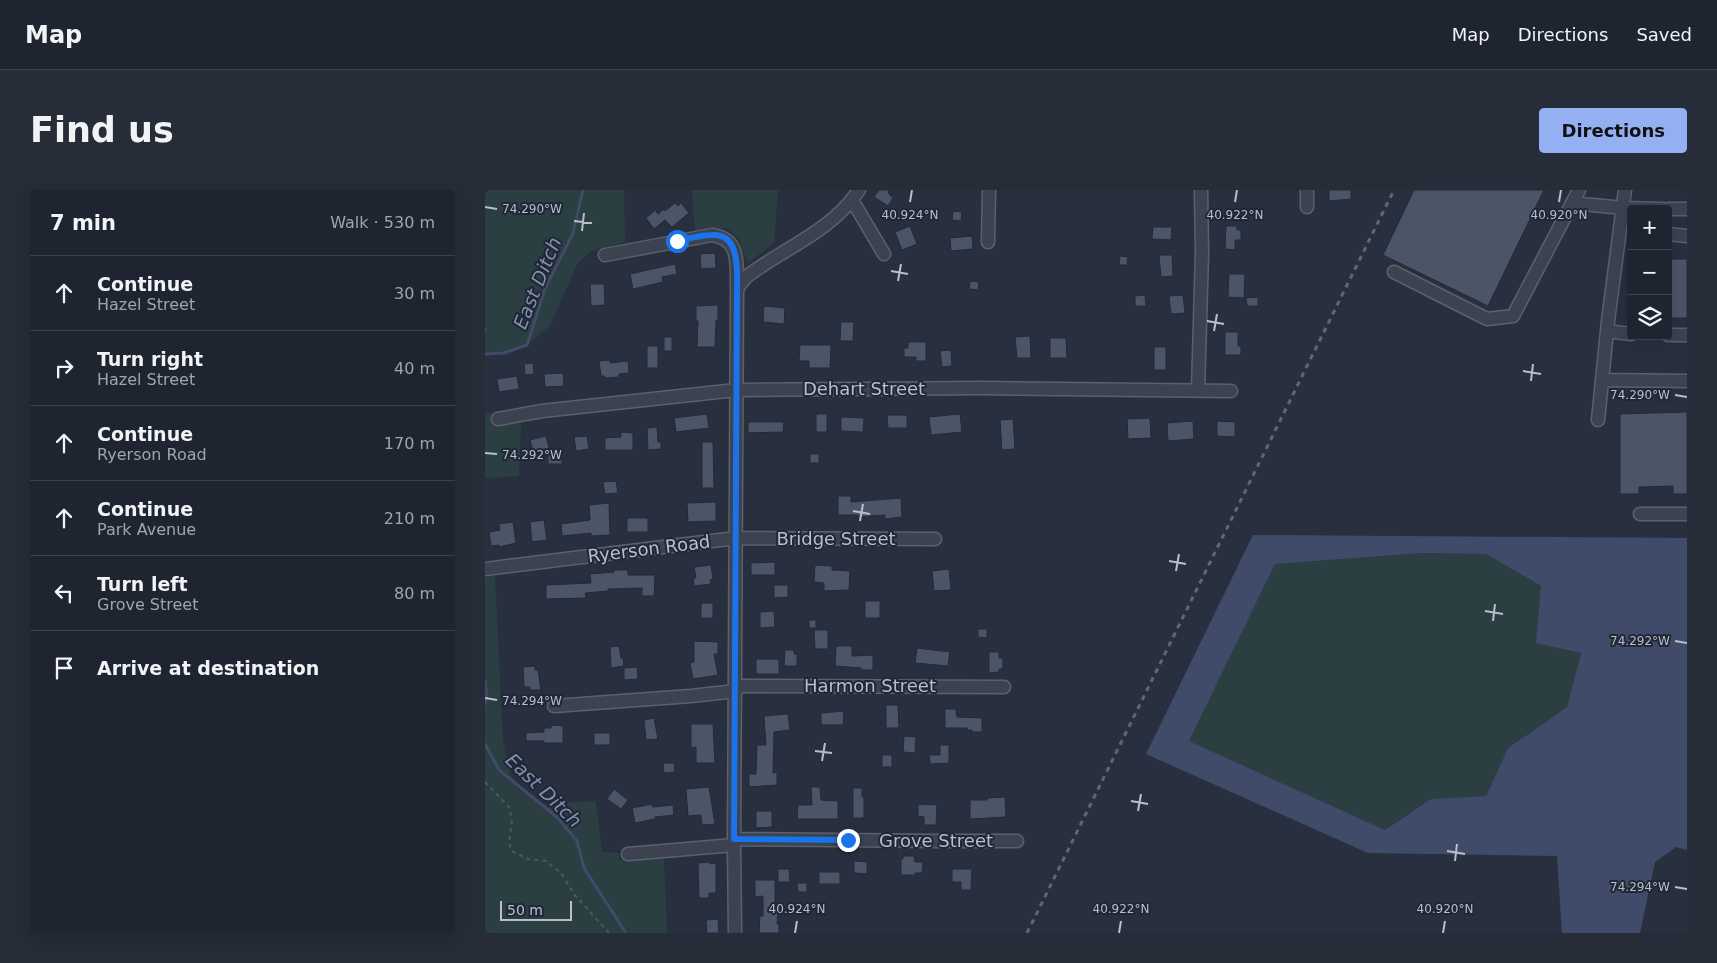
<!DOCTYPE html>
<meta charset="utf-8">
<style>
:root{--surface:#1e2430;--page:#262c38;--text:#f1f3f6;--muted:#a1a4ab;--line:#3c414c;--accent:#95aff3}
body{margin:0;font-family:"DejaVu Sans",sans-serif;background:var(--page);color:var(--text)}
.controls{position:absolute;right:15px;top:15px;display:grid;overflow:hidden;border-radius:5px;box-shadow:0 5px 20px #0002}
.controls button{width:45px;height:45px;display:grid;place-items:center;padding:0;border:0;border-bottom:1px solid var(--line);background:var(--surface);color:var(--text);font:25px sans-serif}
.scale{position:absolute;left:15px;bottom:12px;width:72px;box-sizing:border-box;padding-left:5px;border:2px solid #b9beca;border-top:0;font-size:14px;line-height:18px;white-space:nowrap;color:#b9beca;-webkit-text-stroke:4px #202736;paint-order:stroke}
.stop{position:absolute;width:15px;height:15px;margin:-11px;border:4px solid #1a73e8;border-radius:50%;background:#fff}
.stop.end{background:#1a73e8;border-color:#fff;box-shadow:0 1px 5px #0008}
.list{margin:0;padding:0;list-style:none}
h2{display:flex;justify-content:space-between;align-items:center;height:65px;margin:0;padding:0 20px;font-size:21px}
h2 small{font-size:16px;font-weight:400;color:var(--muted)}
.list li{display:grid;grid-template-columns:32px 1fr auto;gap:15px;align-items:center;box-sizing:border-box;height:75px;padding:0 20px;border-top:1px solid var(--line)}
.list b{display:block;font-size:19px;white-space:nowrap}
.list p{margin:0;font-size:16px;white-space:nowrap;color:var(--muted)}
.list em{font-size:16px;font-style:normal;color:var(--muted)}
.icon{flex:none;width:28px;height:28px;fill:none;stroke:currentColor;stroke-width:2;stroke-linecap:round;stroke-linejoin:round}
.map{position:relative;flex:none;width:1202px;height:743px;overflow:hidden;border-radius:5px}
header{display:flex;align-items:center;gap:30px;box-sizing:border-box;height:70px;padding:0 25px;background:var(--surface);border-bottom:1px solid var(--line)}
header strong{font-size:24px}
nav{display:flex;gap:28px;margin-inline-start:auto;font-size:18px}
.intro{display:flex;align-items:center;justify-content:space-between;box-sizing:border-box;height:120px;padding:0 30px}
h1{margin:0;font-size:35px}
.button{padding:12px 22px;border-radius:5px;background:var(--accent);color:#111;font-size:18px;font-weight:700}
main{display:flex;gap:30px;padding:0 30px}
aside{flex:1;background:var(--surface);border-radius:5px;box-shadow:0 5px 20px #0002}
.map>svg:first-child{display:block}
.green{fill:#2b3e42}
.water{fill:#3f4b68;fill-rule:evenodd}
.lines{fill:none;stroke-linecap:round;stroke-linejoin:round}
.stream{stroke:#3f4b68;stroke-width:3}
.building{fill:#4c5467;stroke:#222938}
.minor-casing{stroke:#5a606e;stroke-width:15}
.path{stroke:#4a5b60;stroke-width:2;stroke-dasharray:4 4;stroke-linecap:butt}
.minor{stroke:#3c4250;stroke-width:12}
.rail{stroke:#5e6677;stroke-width:3;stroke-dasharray:5 5;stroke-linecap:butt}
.route{stroke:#1a73e8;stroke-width:6}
.ticks{fill:none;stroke:#b9beca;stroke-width:2}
.labels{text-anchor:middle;stroke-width:4;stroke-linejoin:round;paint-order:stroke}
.street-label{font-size:18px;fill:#b9beca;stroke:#202736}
.water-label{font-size:19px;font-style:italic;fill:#8290b0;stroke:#202736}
.ticks-label{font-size:12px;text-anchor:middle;fill:#b9beca;stroke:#202736;stroke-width:4;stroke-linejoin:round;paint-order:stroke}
</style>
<header>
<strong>Map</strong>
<nav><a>Map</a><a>Directions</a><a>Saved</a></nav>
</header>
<div class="intro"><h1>Find us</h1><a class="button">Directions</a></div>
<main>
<aside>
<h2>7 min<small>Walk · 530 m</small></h2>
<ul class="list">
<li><svg class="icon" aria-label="ahead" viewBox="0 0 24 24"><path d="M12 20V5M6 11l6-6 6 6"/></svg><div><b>Continue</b><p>Hazel Street</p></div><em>30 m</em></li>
<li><svg class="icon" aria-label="right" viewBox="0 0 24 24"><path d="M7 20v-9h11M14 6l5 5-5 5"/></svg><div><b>Turn right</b><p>Hazel Street</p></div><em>40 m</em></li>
<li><svg class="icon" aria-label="ahead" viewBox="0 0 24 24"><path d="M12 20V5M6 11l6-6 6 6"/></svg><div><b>Continue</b><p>Ryerson Road</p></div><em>170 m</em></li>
<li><svg class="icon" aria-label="ahead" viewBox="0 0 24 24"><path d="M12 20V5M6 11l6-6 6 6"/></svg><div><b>Continue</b><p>Park Avenue</p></div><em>210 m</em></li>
<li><svg class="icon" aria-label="left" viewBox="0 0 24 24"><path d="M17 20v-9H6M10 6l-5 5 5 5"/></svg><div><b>Turn left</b><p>Grove Street</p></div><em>80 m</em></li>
<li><svg class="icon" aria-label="arrive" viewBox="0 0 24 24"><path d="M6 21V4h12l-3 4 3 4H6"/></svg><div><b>Arrive at destination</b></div></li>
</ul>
</aside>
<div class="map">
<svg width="1202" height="743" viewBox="0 0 1202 743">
<rect width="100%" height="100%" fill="#283040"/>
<path class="green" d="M0 0H139L140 52 106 61 92 74 65 136 42 155 19 163 0 164Z
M207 0H293L289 53 263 73 253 47 241 38 210 41Z
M0 223H7L9 236 36 231 34 286 0 288Z
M938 363 1001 364 1056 396 1096 463 1082 517 1023 558 1001 606 946 609 900 640 704 551 790 374Z
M10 386 18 552 27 590 56 614 111 611 117 662 134 663 135 670 179 668 182 743H0V387Z"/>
<path class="water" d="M768 345 1202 348V660L1191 657 1170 672 1155 743H1077L1072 666 883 663 661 564ZM938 363 1001 364 1056 396 1051 453 1096 463 1082 517 1023 558 1001 606 946 609 900 640 704 551 790 374Z"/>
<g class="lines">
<path class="stream" d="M0 139V141
M0 164 19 163 42 155 60 99 88 43 98 0
M0 491 2 508 0 514
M0 554 14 580 72 627 92 651 99 678 141 743"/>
</g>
<path class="building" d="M394 0H403L404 4 408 8 403 16 389 7Z
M844 0H866V9L844 11Z
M929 0H1059L1003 116 898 65Z
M190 13 193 16 196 13 204 23 187 37 180 30 169 39 161 28 170 20 173 24 179 19 180 21Z
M468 21 477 22 476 31 467 30Z
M425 36 432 54 417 60 410 42Z
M741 36H752V40H756V50H750V60L740 59Z
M668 37H687L686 50 667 49Z
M487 46 488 59 466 61 465 48Z
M230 63 231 78 216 79 215 64Z
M674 65H687L688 86 676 87Z
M635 66 643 67 642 75H634Z
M1183 69H1202V128H1183Z
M190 74 192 84 177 87 178 92 148 99 145 84Z
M744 84H760L759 108 743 107Z
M485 91 494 92 493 100 484 99Z
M105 94H119L120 115 106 116Z
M660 105 661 116H650V106Z
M698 105 700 123 686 124 684 106Z
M773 107V116H762L761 108Z
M233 115V130H231L230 157H212L213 131H211V116Z
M279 116 300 118 299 134 278 132Z
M356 132H369L368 151H355Z
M740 142H753V156H756V165H740Z
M545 146 546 168H532L530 147Z
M179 147H187V161H179Z
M565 148H581L582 168H565Z
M423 152H441V171H431V167H419V158H423Z
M315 155H346L345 178H324V171H314Z
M162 156H173V178H162Z
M669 157H681V180H669Z
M466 160 467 176 457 177 455 161Z
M125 170V173L143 171 144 183 134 184V187L120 188 119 186H116L114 171Z
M48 173 49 184 40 185 39 174Z
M78 183 79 196 60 197 59 184Z
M32 186 34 199 14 202 12 189Z
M1202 222V304H1188V296L1154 297V304H1135V224Z
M222 224 224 238 191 242 189 228Z
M331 224H342V242H331Z
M475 224 477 242 446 245 444 227Z
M402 225H422V238H403Z
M356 227 379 228 378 242 356 241Z
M665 228 666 248 643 249 642 229Z
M528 229 530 259 517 260 515 230Z
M708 231 709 249 683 251 682 233Z
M732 231 750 232V247L732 246Z
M263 232H299L298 242 263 243Z
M172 237 173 252H176V259L163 260 162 238Z
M136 242 148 243V260H120V248L136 247Z
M61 246 64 258 48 262 45 250Z
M102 246 104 259 91 261 89 247Z
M217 252H228L229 298H217Z
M63 264H77V274H63Z
M325 264H334V273H325Z
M131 291 133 303 120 304 118 292Z
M353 306H366V312L416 308 417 327 400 329V325L373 327V325H353Z
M231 312V331L203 332 202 313Z
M124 313 125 345 106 346V343L77 346 76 334 105 330 104 315Z
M142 328H163V342H142Z
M59 330 62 350 47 352 45 332Z
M28 332 31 353 14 357V355L6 356 4 342 15 340 14 334Z
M290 372V385H266V373Z
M226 375 228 389 225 390 226 394 209 396 208 388H211L209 377Z
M330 375 347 376V380L365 381 364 400 339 401V393L329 392Z
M464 379 466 400 449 401 447 381Z
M129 380H143V385H170L169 406H157V398L123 399V401L100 403 101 408 61 409V395L106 393 105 384 129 382Z
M289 395H303V407L289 408Z
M380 411H395V428H380Z
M216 413H228V428H216Z
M289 421 290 437 275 438V422Z
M324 430H331V438H324Z
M493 439H502V448L493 447Z
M329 440H343V459H330Z
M209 451 233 452V464H229L233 485 208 489 205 473 209 472Z
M134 456 136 468H138L139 476 126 478 125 457Z
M351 456H367V466L388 465V480H376V478L350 476Z
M432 458 465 462 463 476 430 473Z
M300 460H309V464H312V476H299Z
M504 462H514V468H518V479H514V482L504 483Z
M271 469H294V484H271Z
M50 476V480H53L56 500H45V497H39L38 477Z
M152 477 153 489 139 490V478Z
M401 515H413L414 538H401Z
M460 519H471L472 527 497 528V542H487V540H482V538H460Z
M359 521 358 535H336V523Z
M303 524 305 540 289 542 288 583 292 582V595L264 597V584H271L272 555H281L279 526Z
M169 528 173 549 161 550 159 530Z
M206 534H228L230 573H211V557L206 558Z
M66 535 78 536V553H59V551H41V543L59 542V538H66Z
M109 543H125V555H109Z
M419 546 431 547 430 563 418 562Z
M455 555H464V573L445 574 444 565H455Z
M397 565H407V577H397Z
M178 573H189L190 582 179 583Z
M224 597 230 634 217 635 216 625 203 626 201 599Z
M326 597H335L336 610 353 611V629H312L313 615H327Z
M368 598H377V607H379V628H368Z
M129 599 143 610 136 619 122 609Z
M520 607 521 627 485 629V610H502V608Z
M167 614 168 617 188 615 189 625 170 627V629L150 633 147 618Z
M433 614 452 615 451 635H439V627L433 626Z
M271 621H287V637L271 638Z
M418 666H429L430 672H438L437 683H430V685H416V669H418Z
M369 671 382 672V684L369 683Z
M225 672V674L231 673V703H224V708H214L213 673Z
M293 679H304L305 692H293Z
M467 679H487L486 700H476V692H467Z
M334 682H355V694H334Z
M270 690H290V722H293L292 734H294V743H274L275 726H278V706L270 707Z
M312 693H322V702H313Z
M233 729 234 743H222L221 730Z"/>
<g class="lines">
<defs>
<path id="minor" d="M822 0V17
M367 10 399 64
M1087 13 1138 18 1178 19
M1183 19H1202
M1183 44 1202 46
M503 52 504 0
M120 65 227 45C257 49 251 76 252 99
M909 82 1002 129 1028 126 1094 0
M1122 141 1146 144
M1183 145H1202
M1117 190 1202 191
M713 200 717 63 716 0
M13 229 57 221 251 200 497 198 746 201
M1113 230 1123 131 1140 0
M1155 324H1202
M0 379 251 348 450 349
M251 496 519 497
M69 516 206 506 251 501
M249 649 450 651H532
M143 664 249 655
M250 743 249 655 252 103 253 97 261 87C299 58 347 41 374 0"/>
</defs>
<use href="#minor" class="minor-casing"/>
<path class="path" d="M0 592 24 617 27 630 24 653 27 661 43 669 61 671 76 683 89 704 124 743"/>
<use href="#minor" class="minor"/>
<path class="rail" d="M542 743 909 0"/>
</g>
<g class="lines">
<path class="route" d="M192 51C203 49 215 45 227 45 256 43 252 83 252 102L249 649 363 650"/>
</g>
<path class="ticks" d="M425 12 427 0M750 12 752 0M1074 12 1076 0M0 17 12 19M89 31 107 33M97 41 99 23M406 81 423 84M413 91 416 74M722 131 739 134M729 141 732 124M1038 181 1056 184M1046 191 1048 174M1190 205 1202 207M0 263 12 264M368 321 385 324M375 331 378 314M684 371 701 374M691 381 694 364M1000 421 1018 424M1008 431 1010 414M1190 451 1202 453M0 508 12 510M330 561 347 563M337 571 340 553M646 611 663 614M653 621 656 604M962 661 980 664M970 671 972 654M1190 697 1202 699M310 743 312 731M634 743 636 731M958 743 960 731"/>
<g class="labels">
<g class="street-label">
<text x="379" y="205">Dehart Street</text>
<text x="351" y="355">Bridge Street</text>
<text transform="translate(164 359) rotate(-7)" y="6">Ryerson Road</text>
<text x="385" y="502">Harmon Street</text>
<text x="451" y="657">Grove Street</text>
</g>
<g class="water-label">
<text transform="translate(52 93) rotate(-68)" y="7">East Ditch</text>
<text transform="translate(59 600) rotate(44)" y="7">East Ditch</text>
</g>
</g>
<g class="ticks-label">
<text x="47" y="23">74.290°W</text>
<text x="425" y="29">40.924°N</text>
<text x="750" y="29">40.922°N</text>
<text x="1074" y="29">40.920°N</text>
<text x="1155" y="209">74.290°W</text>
<text x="47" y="269">74.292°W</text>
<text x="1155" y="455">74.292°W</text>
<text x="47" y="515">74.294°W</text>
<text x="1155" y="701">74.294°W</text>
<text x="312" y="723">40.924°N</text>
<text x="636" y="723">40.922°N</text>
<text x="960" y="723">40.920°N</text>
</g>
</svg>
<div class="controls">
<button>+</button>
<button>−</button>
<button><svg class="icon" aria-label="layers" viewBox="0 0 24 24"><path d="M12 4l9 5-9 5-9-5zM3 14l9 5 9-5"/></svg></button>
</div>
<div class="scale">50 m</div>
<div class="stop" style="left:192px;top:51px"></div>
<div class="stop end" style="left:363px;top:650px"></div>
</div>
</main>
